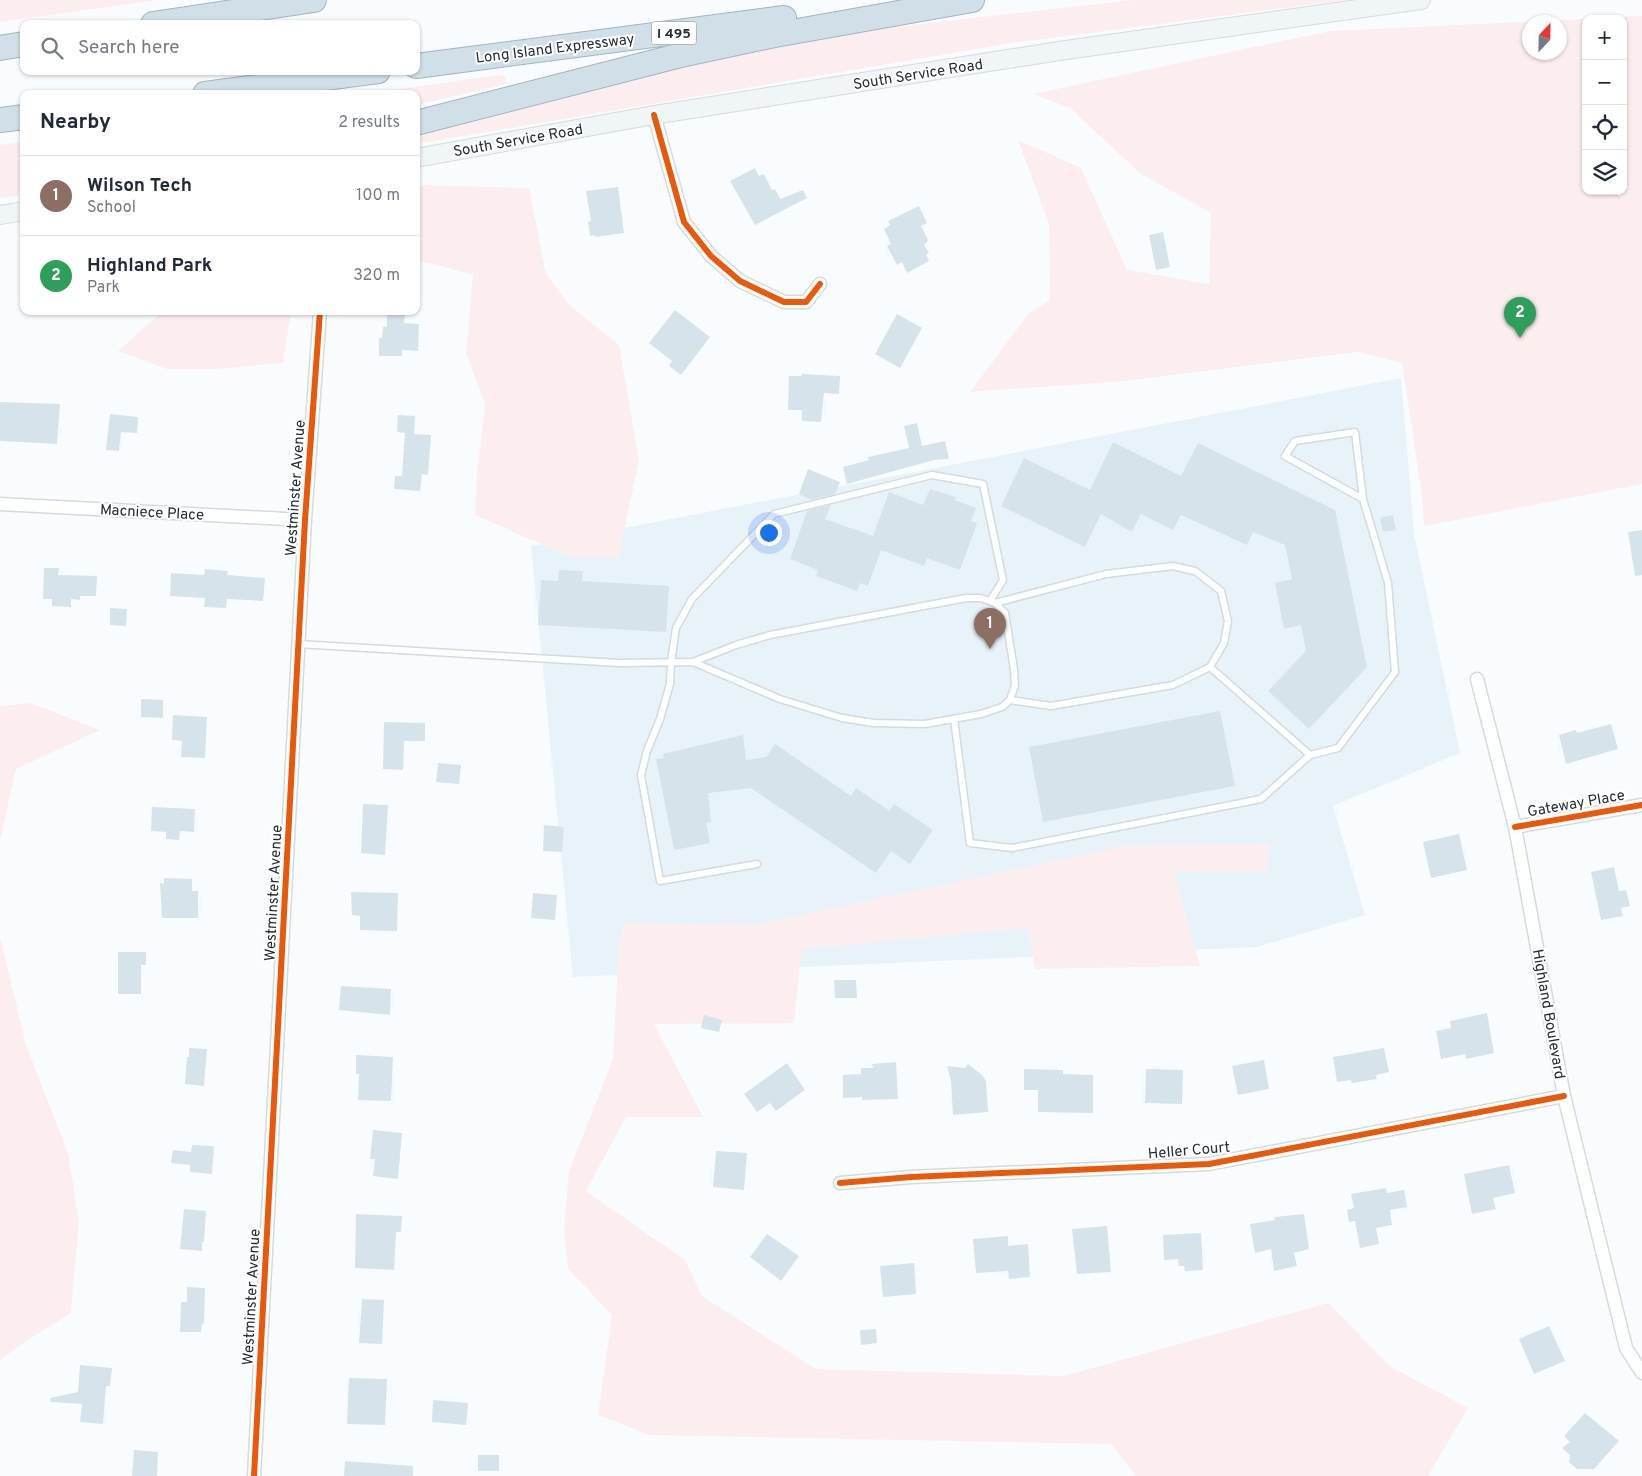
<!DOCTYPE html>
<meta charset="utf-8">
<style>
:root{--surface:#fff;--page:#f6f6f7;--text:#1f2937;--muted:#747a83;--line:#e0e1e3;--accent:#ea580c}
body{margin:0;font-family:Overpass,sans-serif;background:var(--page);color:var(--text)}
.controls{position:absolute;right:15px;top:15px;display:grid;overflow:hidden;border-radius:10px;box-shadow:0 1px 4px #0004}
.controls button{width:45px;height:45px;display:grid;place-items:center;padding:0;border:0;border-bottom:1px solid var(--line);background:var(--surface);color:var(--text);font:25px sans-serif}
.compass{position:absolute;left:1522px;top:15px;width:45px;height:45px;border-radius:50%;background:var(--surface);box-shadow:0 1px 4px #0004;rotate:22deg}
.you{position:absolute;left:768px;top:532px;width:18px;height:18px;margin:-12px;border:4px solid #fff;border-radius:50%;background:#1a73e8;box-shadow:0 0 0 8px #1a73e833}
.badge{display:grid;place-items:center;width:32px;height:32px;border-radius:50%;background:var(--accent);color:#fff;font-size:16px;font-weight:700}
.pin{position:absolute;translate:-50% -41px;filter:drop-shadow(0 1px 2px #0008)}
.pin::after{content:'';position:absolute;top:26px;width:18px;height:15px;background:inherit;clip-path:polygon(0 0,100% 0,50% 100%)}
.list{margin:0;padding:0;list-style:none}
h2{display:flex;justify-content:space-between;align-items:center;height:65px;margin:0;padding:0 20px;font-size:21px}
h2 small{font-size:16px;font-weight:400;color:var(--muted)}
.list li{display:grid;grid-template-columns:32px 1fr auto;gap:15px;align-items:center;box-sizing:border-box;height:80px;padding:0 20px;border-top:1px solid var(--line)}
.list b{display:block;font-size:19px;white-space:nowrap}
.list p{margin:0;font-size:16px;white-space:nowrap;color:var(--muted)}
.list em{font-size:16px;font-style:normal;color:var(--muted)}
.icon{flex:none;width:28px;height:28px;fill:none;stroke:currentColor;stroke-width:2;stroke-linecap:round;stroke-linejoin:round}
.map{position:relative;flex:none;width:1642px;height:1476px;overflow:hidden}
.search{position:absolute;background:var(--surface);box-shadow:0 1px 4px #0004;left:20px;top:20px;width:400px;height:55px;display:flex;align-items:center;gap:12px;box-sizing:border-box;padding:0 18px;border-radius:10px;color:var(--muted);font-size:19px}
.panel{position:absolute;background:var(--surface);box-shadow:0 1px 4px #0004;left:20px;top:90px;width:400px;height:225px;border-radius:10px}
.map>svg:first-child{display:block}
.built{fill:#e8f2f9}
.green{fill:#fceeef;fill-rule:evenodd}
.building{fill:#d7e3ea}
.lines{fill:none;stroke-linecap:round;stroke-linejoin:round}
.service-casing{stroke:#d5dadd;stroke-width:9}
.minor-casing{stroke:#d5dadd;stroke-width:15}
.secondary-casing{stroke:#d5dadd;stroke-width:20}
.motorway-casing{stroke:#a4b4be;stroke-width:26}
.service{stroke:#feffff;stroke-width:6}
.minor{stroke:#feffff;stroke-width:12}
.secondary{stroke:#f0f5f8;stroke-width:18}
.motorway{stroke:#d1dfe8;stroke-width:24}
.cycleway-casing{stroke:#fff;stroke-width:9}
.cycleway{stroke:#e8590c;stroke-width:6}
.labels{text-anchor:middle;stroke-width:4;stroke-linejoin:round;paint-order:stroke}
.shield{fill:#fff;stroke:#666b6f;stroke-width:1}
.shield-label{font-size:14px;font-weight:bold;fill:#242c31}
.street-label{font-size:15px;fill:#242c31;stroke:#fff}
</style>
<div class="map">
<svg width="1642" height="1476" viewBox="0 0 1642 1476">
<rect width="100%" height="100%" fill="#f9fcfe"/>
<path class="built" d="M1401 378 1414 534 1460 753 1333 806 1365 915 1257 947 573 977 531 546Z"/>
<path class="green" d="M0 0H157L0 22Z
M1134 0H1346L1012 43 416 144V134L692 63 893 27Z
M1642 16V484L1424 526 1422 496 1402 363 1358 352 1125 381 970 392 1029 313 1050 300 1049 224 1018 140 1081 168 1127 270 1209 284 1211 213 1141 174 1070 108 1033 94 1330 31 1586 19V191H1623V19H1589ZM1530 22H1560V52H1530Z
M497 75 505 76 507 84 416 105V94H366Z
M24 142V195L0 198V145Z
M423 185 529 188 546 274 570 306 619 345 639 461 618 558 571 557 475 515 476 483 485 404 466 353 473 275 433 264 416 261V186Z
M163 311H291L283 363 216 369H167L118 351Z
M30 703 100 730 16 769 0 840V706Z
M1269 844 1266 871 1174 872 1200 966 1035 969 1027 928 802 949 794 1023 654 1024 703 1117H626L586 1191 685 1260 702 1296 816 1369 1063 1376 1328 1303 1391 1367 1468 1408 1428 1476H1136L1111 1444 649 1435 598 1415 612 1315 568 1269 564 1230 569 1171 613 1059 619 941 624 923 754 925 1130 845Z
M0 937 26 1045 68 1153 79 1221 71 1313 26 1341 0 1360Z"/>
<path class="building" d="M755 168 759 176 764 174 772 190 775 189 780 199 803 190 807 198 755 225 730 181Z
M618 187 624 233 595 237V235L590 236 588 222 591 221 586 191Z
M919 206 927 223 921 226 928 240 924 245 929 253 926 255 929 261 907 273 902 262 897 265 887 246 891 244 884 229 890 225 888 221Z
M1163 232 1170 267 1156 270 1149 235Z
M675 310 710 337 681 375 669 366 672 361 649 343Z
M387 312H405L404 323 419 324 418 351 402 350V356H379V338H382L383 327H387Z
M897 314 922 328 900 368 875 354Z
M802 374 840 376 839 394 824 393 821 422 802 421V410H788L789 376H801Z
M0 402 60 404 57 444 0 441Z
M110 414 138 417 137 433 121 432 119 451 106 450Z
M398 415 415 416 414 434 431 435 428 475 422 474 420 491 394 489 395 476H402L405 433 397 432Z
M917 423 922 446 945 441 949 459 934 460 847 484 843 467 869 460 868 457 909 448 904 426Z
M1113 442 1181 476 1198 443 1335 510 1367 667 1309 729 1268 691 1306 651 1301 625 1284 629 1275 583 1292 579 1285 545 1253 532 1247 545 1181 515 1173 530 1141 514 1132 532 1101 514 1085 547 1001 506 1024 458 1090 490Z
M808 469 840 482 835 494 811 500 799 494Z
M930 489 956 497 955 500 976 508 971 521 977 523 960 570 927 558 924 566 881 550 868 586 860 583 857 591 816 576 818 570 790 559 807 511 831 505 825 519 873 536 889 492 923 505Z
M1393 515 1396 530 1383 532 1380 518Z
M1642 530V575L1635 576 1628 532Z
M44 568H59L58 575 97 576 96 596H80V600L71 599V607L52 606V599H43Z
M205 569 228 571 227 575 265 578 263 601 227 599 226 608 204 607 205 598 170 596 171 573 204 575Z
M559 570 583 571 582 581 669 586 666 632 538 625 541 580 558 581Z
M110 608 127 609 126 626 110 625Z
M141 699 163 700V718L141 717Z
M1220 711 1235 786 1043 822 1029 747Z
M173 715 207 717 205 758 181 757 182 741 172 740Z
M384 722 425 723V741H404L403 770 383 769Z
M1611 724 1618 749 1566 764 1559 735 1576 730 1577 733Z
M743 735 746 760 766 757 775 744 851 796 856 788 890 811 894 804 933 830 910 864 891 851 876 873 751 788 708 793 711 822 706 823 710 843 674 850 656 759 664 758 663 754Z
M438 763 461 765 459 784 436 782Z
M363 804 388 805 385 855 361 853Z
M152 807 195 809 194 832 180 831 179 840 166 839V832L151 831Z
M544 825 564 827 562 852 543 851Z
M1459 834 1467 870 1431 878 1423 842Z
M1614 867 1619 891 1626 890 1630 906 1621 908 1623 916 1601 920 1591 872Z
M164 878 192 879V891H198V918H162L160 883 164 884Z
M351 892 398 893 397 931 360 930V916L352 915Z
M533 893 557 895 555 920 531 918Z
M118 952H146V965H141V994H118Z
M834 980H856L857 998H835Z
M341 986 391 989 390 1015 339 1010Z
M1487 1013 1494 1053 1466 1059 1465 1054 1441 1059 1436 1031 1451 1028 1450 1021Z
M704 1015 722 1020 719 1032 701 1028Z
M189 1048 207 1049 204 1086 185 1084 187 1057H189Z
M1384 1048 1389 1072 1376 1075 1377 1079 1352 1083 1351 1080 1337 1082 1333 1057Z
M356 1055 393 1057 391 1101 358 1100 359 1074H356Z
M1264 1060 1269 1089 1238 1095 1232 1066Z
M896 1062 898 1099 862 1100V1097L843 1098V1075L861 1074V1068H873L872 1064Z
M787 1063 805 1090 776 1111 770 1103 757 1112 744 1094Z
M968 1064 982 1075 986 1081 988 1112 953 1115 951 1081 947 1066 965 1068Z
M1024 1069 1063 1070V1074L1093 1075V1113L1038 1112V1090H1024Z
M1146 1069 1183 1070 1182 1104 1145 1103Z
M373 1130 402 1133 398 1179 373 1176 375 1159H370Z
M192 1145 214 1146 212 1174 190 1172V1165L171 1163 173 1150 191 1152Z
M716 1151 747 1153 744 1190 713 1187Z
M1509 1165 1515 1193 1493 1198 1496 1209 1472 1214 1464 1174Z
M1386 1188 1387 1193 1404 1190 1407 1207 1390 1210 1392 1225 1376 1228 1379 1244 1360 1248 1355 1221 1349 1222 1347 1210 1354 1208 1351 1194Z
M184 1209 206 1211 204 1242H202V1251L180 1249Z
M356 1214 402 1216 401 1232H396L394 1270 355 1268Z
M1304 1214 1309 1249 1294 1253 1297 1266 1274 1271 1271 1249 1255 1253 1250 1224 1275 1220 1274 1217Z
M1107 1226 1111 1272 1077 1274 1072 1229Z
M1201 1233 1203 1270 1185 1271 1184 1266H1179L1178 1259 1164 1260 1163 1235Z
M767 1234 799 1256 781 1281 750 1257Z
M1008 1236V1246L1028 1244 1030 1277 1009 1279 1008 1271 976 1273 973 1239Z
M914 1263 916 1294 883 1297 880 1266Z
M187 1287 205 1288 204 1324 202 1323 201 1332H180L181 1302H187Z
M362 1299 384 1300 382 1344 359 1343Z
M1549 1326 1565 1361 1534 1374 1519 1339Z
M876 1329 877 1343 861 1345 860 1330Z
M80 1365 112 1368 110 1386H106L103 1424 80 1422 82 1404 51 1402 50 1398 78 1392Z
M349 1378 387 1379 385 1425 347 1424Z
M433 1400 468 1403 466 1425 432 1422Z
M1585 1413 1619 1441 1594 1469H1577L1569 1462 1570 1455 1562 1448 1570 1442 1564 1436Z
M134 1450 158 1452 157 1476H132Z
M478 1455H499V1471H478Z
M345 1461 413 1466V1476H344Z"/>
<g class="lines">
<defs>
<path id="service" d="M995 603 1106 574 1173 566 1195 571 1221 591 1228 621 1224 643 1210 667 1173 685 1051 706 1010 700
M298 644 620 663 693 662 780 699 842 718 874 723 925 724 981 714 1002 707 1010 700 1015 685 1014 669 1005 613 995 603 981 598H966L770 635 736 645 693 662
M1210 667 1310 755 1338 748 1395 672 1388 583 1363 499 1355 432 1295 441 1285 456 1363 499
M954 719 970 843 1012 848 1261 799 1310 755
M757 864 660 881 641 775 647 751 660 719 670 684 671 662 676 628 692 599 774 514 932 475 983 484 1003 580 990 601"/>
<path id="minor" d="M654 115 684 222 711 256 740 281 784 302H806L820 284
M0 504 305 520
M1477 679 1515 827 1564 1096 1626 1348 1642 1373
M1515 827 1642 805
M840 1183 911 1177 1209 1164 1564 1096
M254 1476 305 520 320 311"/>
<path id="secondary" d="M416 158 654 115 1059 51 1421 0
M0 215 24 211"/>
<path id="motorway" d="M153 24 314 0
M0 48 24 44
M416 66 784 18
M205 94 378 71
M0 120 24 117
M416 123 685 54 775 35 972 0"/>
</defs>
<use href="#service" class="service-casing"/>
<use href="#minor" class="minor-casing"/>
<use href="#secondary" class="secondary-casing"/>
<use href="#motorway" class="motorway-casing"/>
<use href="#service" class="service"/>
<use href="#minor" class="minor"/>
<use href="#secondary" class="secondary"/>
<use href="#motorway" class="motorway"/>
<defs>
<path id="cycleway" d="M654 115 684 222 711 256 740 281 784 302H806L820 284
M1515 827 1642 805
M840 1183 911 1177 1209 1164 1564 1096
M254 1476 305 520 320 311"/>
</defs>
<use href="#cycleway" class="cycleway-casing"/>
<use href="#cycleway" class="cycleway"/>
</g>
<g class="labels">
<rect class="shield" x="651.5" y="21.5" width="45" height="23" rx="4"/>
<g class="shield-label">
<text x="674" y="38">I 495</text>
</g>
<g class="street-label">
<text transform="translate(555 48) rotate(-7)" y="5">Long Island Expressway</text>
<text transform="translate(918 74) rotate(-9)" y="5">South Service Road</text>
<text transform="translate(518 140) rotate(-10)" y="5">South Service Road</text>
<text transform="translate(295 488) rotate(-86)" y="5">Westminster Avenue</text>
<text transform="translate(152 512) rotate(3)" y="5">Macniece Place</text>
<text transform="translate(1576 803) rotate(-10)" y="5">Gateway Place</text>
<text transform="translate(273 893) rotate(-87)" y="5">Westminster Avenue</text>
<text transform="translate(1549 1014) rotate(80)" y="5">Highland Boulevard</text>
<text transform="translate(1189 1150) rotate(-5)" y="5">Heller Court</text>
<text transform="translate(251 1297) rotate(-87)" y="5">Westminster Avenue</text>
</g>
</g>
</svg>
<div class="controls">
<button>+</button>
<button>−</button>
<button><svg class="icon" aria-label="locate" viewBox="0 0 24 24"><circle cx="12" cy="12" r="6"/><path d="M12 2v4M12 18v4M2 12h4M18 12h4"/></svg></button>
<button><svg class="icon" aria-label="layers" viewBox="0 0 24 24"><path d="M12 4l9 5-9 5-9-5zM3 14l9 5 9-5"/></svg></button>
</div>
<svg class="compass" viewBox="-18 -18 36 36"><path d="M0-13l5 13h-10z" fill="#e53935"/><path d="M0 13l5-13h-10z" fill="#747a83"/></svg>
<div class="you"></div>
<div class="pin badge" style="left:990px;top:649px;background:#8d6e63">1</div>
<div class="pin badge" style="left:1520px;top:338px;background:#2e9e5b">2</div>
<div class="search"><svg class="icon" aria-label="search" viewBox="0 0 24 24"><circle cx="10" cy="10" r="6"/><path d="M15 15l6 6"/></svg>Search here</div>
<section class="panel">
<h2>Nearby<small>2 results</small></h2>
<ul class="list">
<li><span class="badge" style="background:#8d6e63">1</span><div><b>Wilson Tech</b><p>School</p></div><em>100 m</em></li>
<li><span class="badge" style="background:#2e9e5b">2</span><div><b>Highland Park</b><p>Park</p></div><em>320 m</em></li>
</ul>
</section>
</div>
